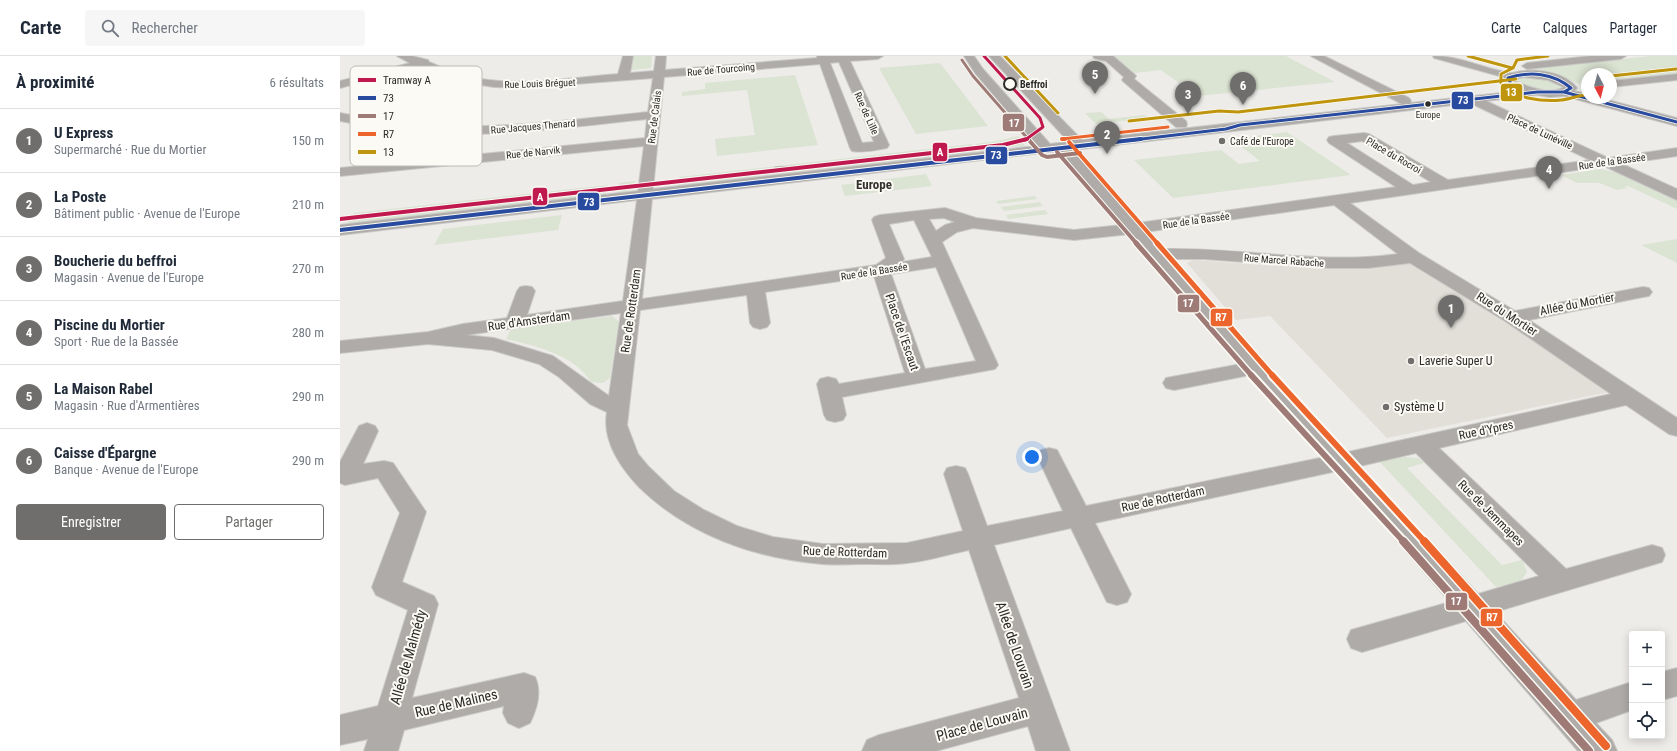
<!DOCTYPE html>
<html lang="fr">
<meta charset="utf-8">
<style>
:root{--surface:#fff;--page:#f6f6f7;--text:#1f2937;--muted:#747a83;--line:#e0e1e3;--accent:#6f6e6c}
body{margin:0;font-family:"Roboto Condensed",sans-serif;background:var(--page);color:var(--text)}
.controls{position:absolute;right:12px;bottom:12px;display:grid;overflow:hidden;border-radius:4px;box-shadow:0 2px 10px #0003}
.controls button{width:36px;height:36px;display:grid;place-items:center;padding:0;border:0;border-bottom:1px solid var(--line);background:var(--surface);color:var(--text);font:20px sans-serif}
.compass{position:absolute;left:1241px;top:12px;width:36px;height:36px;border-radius:50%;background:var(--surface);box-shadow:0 2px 10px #0003;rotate:173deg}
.you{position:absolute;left:692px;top:401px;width:14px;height:14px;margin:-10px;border:3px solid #fff;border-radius:50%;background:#1a73e8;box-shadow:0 0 0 6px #1a73e833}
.badge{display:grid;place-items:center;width:26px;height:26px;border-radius:50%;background:var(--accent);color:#fff;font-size:13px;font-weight:700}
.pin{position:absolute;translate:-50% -33px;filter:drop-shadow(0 1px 2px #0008)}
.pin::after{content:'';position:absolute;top:21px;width:14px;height:12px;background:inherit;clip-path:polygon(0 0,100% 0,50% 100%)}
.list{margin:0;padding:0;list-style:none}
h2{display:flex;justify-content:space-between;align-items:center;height:52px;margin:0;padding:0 16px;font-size:17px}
h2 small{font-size:13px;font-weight:400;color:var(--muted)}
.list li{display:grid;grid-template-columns:26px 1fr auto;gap:12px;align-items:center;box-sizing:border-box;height:64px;padding:0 16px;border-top:1px solid var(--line)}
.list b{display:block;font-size:15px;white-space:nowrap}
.list p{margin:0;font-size:13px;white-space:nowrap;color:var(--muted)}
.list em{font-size:13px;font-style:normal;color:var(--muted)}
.actions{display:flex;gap:8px;padding:12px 16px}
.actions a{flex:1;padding:9px 0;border:1px solid var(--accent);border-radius:4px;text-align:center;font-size:14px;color:var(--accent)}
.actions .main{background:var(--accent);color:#fff}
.icon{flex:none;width:22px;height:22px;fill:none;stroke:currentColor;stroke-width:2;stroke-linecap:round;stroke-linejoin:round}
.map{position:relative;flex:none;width:1337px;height:695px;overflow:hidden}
header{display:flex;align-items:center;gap:24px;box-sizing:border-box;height:56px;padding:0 20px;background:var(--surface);border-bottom:1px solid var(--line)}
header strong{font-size:19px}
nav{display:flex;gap:22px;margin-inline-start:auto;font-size:14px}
.search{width:280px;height:36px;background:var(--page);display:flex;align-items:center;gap:10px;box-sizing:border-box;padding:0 14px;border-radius:4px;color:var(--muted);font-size:15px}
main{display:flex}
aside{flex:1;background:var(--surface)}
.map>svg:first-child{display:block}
.built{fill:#e1dfd7}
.green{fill:#dbe3d2}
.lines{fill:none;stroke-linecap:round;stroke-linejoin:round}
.minor-casing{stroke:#c9c9c7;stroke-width:2}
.minor{fill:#aeaba8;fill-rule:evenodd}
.tram{stroke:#aba9a6;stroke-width:1}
.bus-1-far1-casing{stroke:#fcfaf4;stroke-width:4.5}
.bus-1-casing{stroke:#fcfaf4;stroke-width:6}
.bus-2-far4-casing{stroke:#fcfaf4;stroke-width:4.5}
.bus-2-far3-casing{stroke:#fcfaf4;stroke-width:6}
.bus-2-far2-casing{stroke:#fcfaf4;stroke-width:8}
.bus-2-far1-casing{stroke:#fcfaf4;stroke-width:10}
.bus-2-casing{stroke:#fcfaf4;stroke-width:11}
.bus-3-far4-casing{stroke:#fcfaf4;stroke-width:4.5}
.bus-3-far3-casing{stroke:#fcfaf4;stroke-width:6}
.bus-3-far2-casing{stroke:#fcfaf4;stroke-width:8}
.bus-3-far1-casing{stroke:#fcfaf4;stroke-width:10}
.bus-3-casing{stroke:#fcfaf4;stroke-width:11}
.bus-4-casing{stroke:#fcfaf4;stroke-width:4.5}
.bus-1-far1{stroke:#284ba0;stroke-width:3}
.bus-1{stroke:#284ba0;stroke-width:4}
.bus-2-far4{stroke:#9f7b77;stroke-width:3}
.bus-2-far3{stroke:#9f7b77;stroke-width:4}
.bus-2-far2{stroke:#9f7b77;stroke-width:5}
.bus-2-far1{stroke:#9f7b77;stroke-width:6}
.bus-2{stroke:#9f7b77;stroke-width:8}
.bus-3-far4{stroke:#ec652c;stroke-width:3}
.bus-3-far3{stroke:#ec652c;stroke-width:4}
.bus-3-far2{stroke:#ec652c;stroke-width:5}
.bus-3-far1{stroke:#ec652c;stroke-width:6}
.bus-3{stroke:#ec652c;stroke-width:8}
.bus-4{stroke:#be950c;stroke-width:3}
.tram-1-far1-casing{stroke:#fcfaf4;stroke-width:4.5}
.tram-1-casing{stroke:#fcfaf4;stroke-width:6}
.tram-1-far1{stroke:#bf1950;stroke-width:3}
.tram-1{stroke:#bf1950;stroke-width:4}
.stop-dot{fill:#fcfaf4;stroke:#2b2a28;stroke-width:2}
.bus-dot{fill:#2b2a28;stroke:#fcfaf4;stroke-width:1.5}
.poi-dot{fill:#6f6e6c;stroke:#fcfaf4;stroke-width:1.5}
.labels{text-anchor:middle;stroke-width:4;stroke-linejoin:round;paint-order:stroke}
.far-bus-label{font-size:9px;fill:#2b2a28;stroke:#fcfaf4}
.far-street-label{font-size:10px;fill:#2b2a28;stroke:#fcfaf4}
.far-stop-label{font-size:10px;font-weight:bold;fill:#2b2a28;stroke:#fcfaf4;text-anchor:start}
.far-poi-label{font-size:10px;fill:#2b2a28;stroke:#fcfaf4;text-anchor:start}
.street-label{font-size:12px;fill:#2b2a28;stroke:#fcfaf4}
.poi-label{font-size:12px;fill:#2b2a28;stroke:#fcfaf4;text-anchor:start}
.far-district-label{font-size:13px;font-weight:bold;fill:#34322d;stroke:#fcfaf4}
.near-street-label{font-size:14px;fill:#2b2a28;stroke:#fcfaf4}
.key{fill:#fcfaf4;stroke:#bdbcb7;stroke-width:1}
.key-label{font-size:11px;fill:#2b2a28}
.line-badge{stroke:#fcfaf4;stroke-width:1.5}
.badge-label{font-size:11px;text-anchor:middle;font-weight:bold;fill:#fff}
</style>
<header>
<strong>Carte</strong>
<div class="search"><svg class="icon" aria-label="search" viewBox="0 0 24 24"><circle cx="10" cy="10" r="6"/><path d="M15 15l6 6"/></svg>Rechercher</div>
<nav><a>Carte</a><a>Calques</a><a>Partager</a></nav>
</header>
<main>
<aside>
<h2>À proximité<small>6 résultats</small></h2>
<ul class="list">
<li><span class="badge">1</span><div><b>U Express</b><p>Supermarché · Rue du Mortier</p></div><em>150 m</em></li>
<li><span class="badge">2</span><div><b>La Poste</b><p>Bâtiment public · Avenue de l'Europe</p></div><em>210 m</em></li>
<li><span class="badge">3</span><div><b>Boucherie du beffroi</b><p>Magasin · Avenue de l'Europe</p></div><em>270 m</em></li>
<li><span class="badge">4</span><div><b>Piscine du Mortier</b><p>Sport · Rue de la Bassée</p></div><em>280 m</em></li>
<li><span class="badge">5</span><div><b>La Maison Rabel</b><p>Magasin · Rue d'Armentières</p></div><em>290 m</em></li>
<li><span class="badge">6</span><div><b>Caisse d'Épargne</b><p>Banque · Avenue de l'Europe</p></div><em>290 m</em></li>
</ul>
<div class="actions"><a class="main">Enregistrer</a><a>Partager</a></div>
</aside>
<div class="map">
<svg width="1337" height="695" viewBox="0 0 1337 695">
<rect width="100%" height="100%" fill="#edece9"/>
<path class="built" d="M853 204 984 213 1060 206 1082 210 1244 316 1269 336 1047 382 930 260 896 264 847 207Z"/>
<path class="green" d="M294 0H312L311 12 291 14Z
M773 0H946L995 26 857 40 821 14 795 17Z
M1311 0H1337V17L1271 25V18H1247V27L1243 29 1223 22 1184 15 1185 13Z
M600 7 648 70 576 78 539 12Z
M455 19 478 89 377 100 375 83 415 79 407 34 342 40V36L365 33V27Z
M1179 21 1204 22 1223 30V32C1207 39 1190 31 1175 25Z
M761 56 769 63 804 59 808 62 756 68 745 57Z
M947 76 1011 119 833 142 794 104 881 94 899 108 920 105 891 83Z
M678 80 685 90 659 92 661 95 642 97 635 88 658 85Z
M632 88 637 97 338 132 339 121Z
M1260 113 1275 116 1337 145V153L1288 130H1284L1288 132 1277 134 1259 127H1237L1221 119Z
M586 118 592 130 505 140 501 129Z
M296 125 294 133 277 138 279 127Z
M268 129 265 140 5 170 14 157Z
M695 140 697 143 658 148 656 145Z
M700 146 703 150 664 155 661 151Z
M705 154 708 158 668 163 666 159Z
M222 159 218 174 94 189 103 173Z
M1337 183V207L1301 189Z
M272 260 279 266 270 322 263 327 251 326C235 299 196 290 166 283L171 273Z
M1065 401 1078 402 1084 407 1067 412 1162 509 1182 504 1187 516 1180 526 1156 531 1039 405Z"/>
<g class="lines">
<defs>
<path id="minor" d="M57 0H72L88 4 89 6C102 11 116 18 129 21 178 31 230 22 278 18L283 0H293L290 17 314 15 316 0H326L325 14 477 2V0H543L538 3 510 5 549 89 547 92C537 94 522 97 512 95L510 92 480 8 324 21 313 133 697 90 635 17 624 0H634L643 13 710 88 729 86 649 0H660L742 84 1062 48 971 0H984L1069 42 1071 45 1070 47 1179 35 1164 27 1163 21 1094 2 1093 0C1121 0 1144 13 1171 17 1175 17 1179 15 1183 15 1200 13 1226 17 1237 32L1234 35 1247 38V42H1260L1337 62V70L1224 40 1210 41 1197 39 1146 45 1268 102 1337 92V100L1282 108 1337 133V144L1264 110 1010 147 1079 197 1175 255 1303 231 1309 232 1312 236 1309 240 1303 241 1189 264 1337 362V380L1329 378 1286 349 1099 392 1226 513 1312 489 1322 492 1325 499 1322 506 1155 556 1236 644 1292 626V654L1256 667 1272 684 1277 695H1238L1126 565 1022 596 1011 592 1007 583 1011 574 1110 546 997 415 755 467 791 538 787 546 777 549 767 546 731 472 654 489 730 695H696L688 670 596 695H522L527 684 539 679 679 642 629 494C609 498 588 505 567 507 553 509 538 508 525 508 511 508 496 509 482 508 414 502 348 479 299 431 280 411 262 384 267 356L250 348 219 321 199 308 152 294 88 288 0 297V285L88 276 123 268 167 262 177 235 180 231 186 230 192 231 195 235 187 259 283 245 297 144 0 179V169L298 135 304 90 0 120V112L305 82 307 63C231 71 154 82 78 77 51 75 26 70 0 65V57C26 62 52 67 78 69 155 74 232 64 308 56L313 22 183 32 154 31 122 26 80 10 0 32V25L70 7ZM499 6 534 86 522 87 490 7ZM1183 21 1208 24 1224 31C1211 39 1186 31 1174 24ZM1130 47 1250 104 1108 124 1029 78 1024 77 994 80 989 81 987 84 989 87 1056 131 798 167 733 94ZM1022 85 1091 126 1073 129 1007 87ZM719 95 782 169 734 174 636 162 605 152 540 159 534 161 532 164 546 202 536 209 302 243 312 143ZM994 149 1058 198C979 209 900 191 821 193L805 176ZM604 162 615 166 605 169 596 175 589 163ZM574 164 592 201 562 206 564 203 549 168ZM633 172 734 184 790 178 901 308 826 322 823 327 826 332 834 334 910 319 985 401 746 450 717 394 709 392 701 394 697 400 723 455 647 470 628 418 625 412 616 410 607 412 604 418 623 475 567 487 483 488 433 481 397 470 364 454 334 435 308 410 298 398 287 369 300 254 407 239 410 267 413 271 420 273 427 271 430 267 425 236 534 220 565 317 499 328 496 323 488 321 480 323 477 328 484 359 487 364 495 366 503 364 506 359 502 341 655 313 658 309 602 186 617 176ZM830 203H864L988 212H1028L1070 207 1165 265 1271 338 1008 396 922 308ZM596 211 636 305 585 313 551 218ZM281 257 269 340 213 300 154 282 126 279ZM1076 397 1199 520 1138 538 1020 410Z
M753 0H773L794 18 796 20 794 23 846 65 847 68 846 71H836L784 26 782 24 784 21 766 5 754 2Z
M1251 0H1286L1281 3 1187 13 1182 10 1187 7Z
M1337 18V24L1271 31V25Z
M27 367 35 370 38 375 23 408 44 405 53 407 86 456 62 526 94 540 98 548 72 642 184 617 195 621C202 636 197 653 190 667L179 672 168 667 163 657 164 650 64 674 58 695H24L28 683 0 689V659L38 650 68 554 36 539 32 531 60 457 38 422 5 429 0 427V406L19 370Z
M1337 612V640L1322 644V616Z"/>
</defs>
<use href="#minor" class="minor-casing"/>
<use href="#minor" class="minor"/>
<path class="tram" d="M435 111 482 109"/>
<defs>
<path id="bus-1-far1" d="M1224 36 1337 66
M793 84 886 73 900 69 1197 36H1224L1231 32C1213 17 1190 15 1168 22L1171 28 1177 31"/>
<path id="bus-1" d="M0 174 801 83"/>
<path id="bus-2-far4" d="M622 4 633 20 689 84"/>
<path id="bus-2-far3" d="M688 83 702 99 707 101 740 97
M717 96 797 188"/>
<path id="bus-2-far2" d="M796 187 912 320"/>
<path id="bus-2-far1" d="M911 319 1064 486"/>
<path id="bus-2" d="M1063 485 1249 695"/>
<path id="bus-3-far4" d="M722 83 828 71"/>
<path id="bus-3-far3" d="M722 83H725
M729 86 818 188"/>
<path id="bus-3-far2" d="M817 187 933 320"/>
<path id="bus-3-far1" d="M932 319 1085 486"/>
<path id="bus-3" d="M1084 485 1266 690"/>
<path id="bus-4" d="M665 0 718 57
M1128 0 1172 12
M1208 0 1177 4 1173 12 1161 18V27C1174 43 1203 46 1222 44 1231 43 1238 39 1247 39
M1271 20 1336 13
M789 65 879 55 898 56 1176 23"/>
</defs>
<use href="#bus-1-far1" class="bus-1-far1-casing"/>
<use href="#bus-1" class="bus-1-casing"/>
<use href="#bus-2-far4" class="bus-2-far4-casing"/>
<use href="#bus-2-far3" class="bus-2-far3-casing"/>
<use href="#bus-2-far2" class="bus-2-far2-casing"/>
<use href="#bus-2-far1" class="bus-2-far1-casing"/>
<use href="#bus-2" class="bus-2-casing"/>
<use href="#bus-3-far4" class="bus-3-far4-casing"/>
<use href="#bus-3-far3" class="bus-3-far3-casing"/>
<use href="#bus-3-far2" class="bus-3-far2-casing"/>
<use href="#bus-3-far1" class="bus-3-far1-casing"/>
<use href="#bus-3" class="bus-3-casing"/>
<use href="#bus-4" class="bus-4-casing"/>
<use href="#bus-1-far1" class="bus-1-far1"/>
<use href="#bus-1" class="bus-1"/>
<use href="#bus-2-far4" class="bus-2-far4"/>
<use href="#bus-2-far3" class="bus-2-far3"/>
<use href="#bus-2-far2" class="bus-2-far2"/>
<use href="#bus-2-far1" class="bus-2-far1"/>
<use href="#bus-2" class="bus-2"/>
<use href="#bus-3-far4" class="bus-3-far4"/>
<use href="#bus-3-far3" class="bus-3-far3"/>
<use href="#bus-3-far2" class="bus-3-far2"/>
<use href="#bus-3-far1" class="bus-3-far1"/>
<use href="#bus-3" class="bus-3"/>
<use href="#bus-4" class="bus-4"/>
<defs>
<path id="tram-1-far1" d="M644 0 700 62 703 71 685 84"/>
<path id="tram-1" d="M0 163 663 89 687 83"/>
</defs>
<use href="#tram-1-far1" class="tram-1-far1-casing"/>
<use href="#tram-1" class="tram-1-casing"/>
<use href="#tram-1-far1" class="tram-1-far1"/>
<use href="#tram-1" class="tram-1"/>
</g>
<circle class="stop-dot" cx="670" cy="28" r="6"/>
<circle class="bus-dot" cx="1088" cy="48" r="3.5"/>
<g class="poi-dot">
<circle cx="882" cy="85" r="4"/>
<circle cx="1071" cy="305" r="4"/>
<circle cx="1046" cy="351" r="4"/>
</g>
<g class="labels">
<g class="far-bus-label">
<text x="1088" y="62">Europe</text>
</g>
<g class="far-street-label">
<text transform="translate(381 13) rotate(-5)" y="4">Rue de Tourcoing</text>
<text transform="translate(200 27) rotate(-2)" y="4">Rue Louis Bréguet</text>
<text transform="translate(527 57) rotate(66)" y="4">Rue de Lille</text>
<text transform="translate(314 61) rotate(-83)" y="4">Rue de Calais</text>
<text transform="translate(193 70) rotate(-5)" y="4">Rue Jacques Thenard</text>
<text transform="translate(1200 75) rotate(25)" y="4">Place de Lunéville</text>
<text transform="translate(193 96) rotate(-6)" y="4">Rue de Narvik</text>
<text transform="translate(1054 99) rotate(30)" y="4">Place du Rocroi</text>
<text transform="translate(1272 105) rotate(-8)" y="4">Rue de la Bassée</text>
<text transform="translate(856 164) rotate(-8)" y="4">Rue de la Bassée</text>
<text transform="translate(944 204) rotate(4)" y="4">Rue Marcel Rabache</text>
<text transform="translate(534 215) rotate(-9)" y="4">Rue de la Bassée</text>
</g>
<g class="far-stop-label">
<text x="680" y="32">Beffroi</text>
</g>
<g class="far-poi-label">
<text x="890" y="89">Café de l'Europe</text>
</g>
<g class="street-label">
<text transform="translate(1237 248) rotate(-11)" y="4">Allée du Mortier</text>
<text transform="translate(291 255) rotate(-82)" y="4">Rue de Rotterdam</text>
<text transform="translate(1167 258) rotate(33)" y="4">Rue du Mortier</text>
<text transform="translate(189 265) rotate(-8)" y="4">Rue d'Amsterdam</text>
<text transform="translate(562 276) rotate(71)" y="4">Place de l'Escaut</text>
<text transform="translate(1146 374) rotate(-12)" y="4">Rue d'Ypres</text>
<text transform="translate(823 443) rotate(-12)" y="4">Rue de Rotterdam</text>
<text transform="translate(1151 457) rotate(45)" y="4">Rue de Jemmapes</text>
<text transform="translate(505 496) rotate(2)" y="4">Rue de Rotterdam</text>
</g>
<g class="poi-label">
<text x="1079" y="309">Laverie Super U</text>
<text x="1054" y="355">Système U</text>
</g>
<g class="far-district-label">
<text x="534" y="133">Europe</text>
</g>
<g class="near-street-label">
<text transform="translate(675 589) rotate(71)" y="5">Allée de Louvain</text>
<text transform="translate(68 601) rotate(-74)" y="5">Allée de Malmédy</text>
<text transform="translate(116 647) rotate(-13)" y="5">Rue de Malines</text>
<text transform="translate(642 668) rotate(-15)" y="5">Place de Louvain</text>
</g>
</g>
<rect x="10" y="10" width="132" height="100" rx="6" class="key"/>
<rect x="18" y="22" width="18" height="4" fill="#bf1950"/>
<rect x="18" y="40" width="18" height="4" fill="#284ba0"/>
<rect x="18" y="58" width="18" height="4" fill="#9f7b77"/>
<rect x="18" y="76" width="18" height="4" fill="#ec652c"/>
<rect x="18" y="94" width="18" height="4" fill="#be950c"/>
<g class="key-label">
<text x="43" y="28">Tramway A</text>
<text x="43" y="46">73</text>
<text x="43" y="64">17</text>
<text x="43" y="82">R7</text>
<text x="43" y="100">13</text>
</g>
<g class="line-badge">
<rect x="1160" y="27" width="23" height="19" rx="4" fill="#be950c"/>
<rect x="1111" y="35" width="23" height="19" rx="4" fill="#284ba0"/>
<rect x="662" y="57" width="23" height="19" rx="4" fill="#9f7b77"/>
<rect x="592" y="86" width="16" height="20" rx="4" fill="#bf1950"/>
<rect x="645" y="90" width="23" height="19" rx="4" fill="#284ba0"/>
<rect x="192" y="131" width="16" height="19" rx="4" fill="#bf1950"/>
<rect x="237" y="136" width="23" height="19" rx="4" fill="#284ba0"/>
<rect x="837" y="238" width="23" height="19" rx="4" fill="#9f7b77"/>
<rect x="870" y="252" width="23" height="19" rx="4" fill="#ec652c"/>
<rect x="1105" y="536" width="23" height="19" rx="4" fill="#9f7b77"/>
<rect x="1140" y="552" width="23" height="19" rx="4" fill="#ec652c"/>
</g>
<g class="badge-label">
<text x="1171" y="40">13</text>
<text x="1123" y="48">73</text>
<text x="674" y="71">17</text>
<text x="600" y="100">A</text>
<text x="656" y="103">73</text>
<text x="200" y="145">A</text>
<text x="249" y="150">73</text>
<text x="848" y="251">17</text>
<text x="881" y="265">R7</text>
<text x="1116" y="549">17</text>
<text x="1152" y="565">R7</text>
</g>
</svg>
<div class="controls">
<button>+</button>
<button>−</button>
<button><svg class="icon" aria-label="locate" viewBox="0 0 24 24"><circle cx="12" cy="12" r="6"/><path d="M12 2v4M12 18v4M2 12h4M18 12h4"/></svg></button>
</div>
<svg class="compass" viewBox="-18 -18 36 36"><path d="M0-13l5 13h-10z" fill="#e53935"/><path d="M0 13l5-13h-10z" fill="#747a83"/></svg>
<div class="you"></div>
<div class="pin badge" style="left:1111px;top:272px">1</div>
<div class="pin badge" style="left:767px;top:98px">2</div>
<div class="pin badge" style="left:848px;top:58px">3</div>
<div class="pin badge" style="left:1209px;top:133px">4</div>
<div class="pin badge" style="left:755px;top:38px">5</div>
<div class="pin badge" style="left:903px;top:49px">6</div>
</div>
</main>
